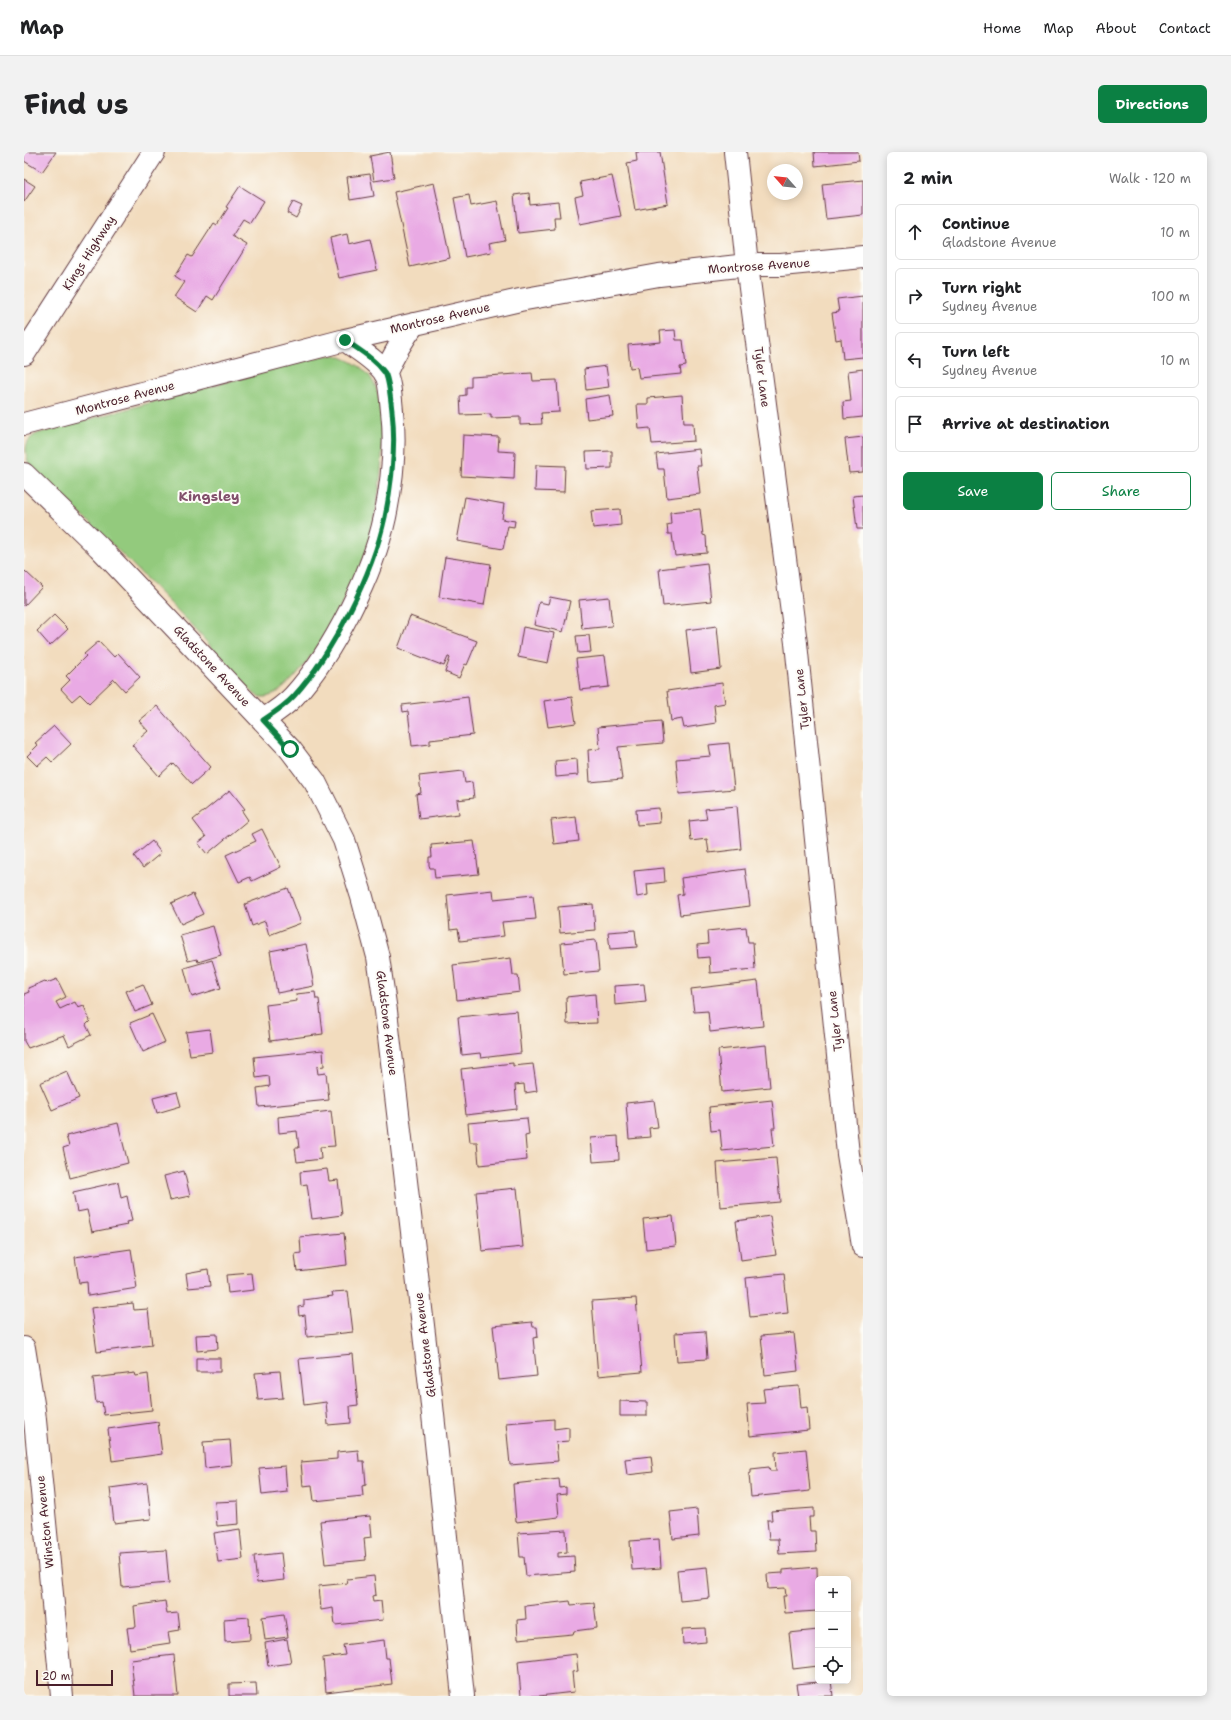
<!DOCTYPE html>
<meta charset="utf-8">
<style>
:root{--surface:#fff;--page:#f2f2f2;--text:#202124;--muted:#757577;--line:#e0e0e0;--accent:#0b8043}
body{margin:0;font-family:"Shantell Sans",sans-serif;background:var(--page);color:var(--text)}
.controls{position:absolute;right:12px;bottom:12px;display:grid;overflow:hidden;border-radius:6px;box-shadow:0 2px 10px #0003}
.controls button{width:36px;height:36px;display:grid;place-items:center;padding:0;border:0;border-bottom:1px solid var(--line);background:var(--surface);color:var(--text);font:20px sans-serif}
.compass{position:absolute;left:743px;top:12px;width:36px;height:36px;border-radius:50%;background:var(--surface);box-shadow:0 2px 10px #0003;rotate:297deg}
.scale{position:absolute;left:12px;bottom:10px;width:77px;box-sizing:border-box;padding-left:4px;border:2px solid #4a1f2b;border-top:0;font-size:11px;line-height:14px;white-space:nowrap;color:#4a1f2b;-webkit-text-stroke:3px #fdfcf7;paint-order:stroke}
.stop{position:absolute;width:12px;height:12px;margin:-9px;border:3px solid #0b8043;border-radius:50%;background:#fff}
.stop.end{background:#0b8043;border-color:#fff;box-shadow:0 1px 4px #0008}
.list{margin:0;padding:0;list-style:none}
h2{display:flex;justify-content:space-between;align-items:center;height:52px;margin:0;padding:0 16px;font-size:17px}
h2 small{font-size:13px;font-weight:400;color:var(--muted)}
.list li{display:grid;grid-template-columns:26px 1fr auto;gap:12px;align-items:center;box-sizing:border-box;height:56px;margin:0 8px 8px;padding:0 8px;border:1px solid var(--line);border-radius:6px}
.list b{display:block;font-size:15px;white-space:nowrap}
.list p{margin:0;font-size:13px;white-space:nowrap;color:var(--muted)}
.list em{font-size:13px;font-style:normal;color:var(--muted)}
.actions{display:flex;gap:8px;padding:12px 16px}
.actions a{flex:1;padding:9px 0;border:1px solid var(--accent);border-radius:6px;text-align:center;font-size:14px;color:var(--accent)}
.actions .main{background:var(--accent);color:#fff}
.icon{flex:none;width:22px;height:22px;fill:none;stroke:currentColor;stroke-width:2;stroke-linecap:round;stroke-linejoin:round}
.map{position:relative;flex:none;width:839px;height:1544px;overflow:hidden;border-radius:6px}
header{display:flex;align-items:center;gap:24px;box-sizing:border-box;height:56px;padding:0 20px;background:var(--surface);border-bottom:1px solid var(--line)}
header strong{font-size:19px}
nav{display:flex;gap:22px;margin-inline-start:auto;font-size:14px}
.intro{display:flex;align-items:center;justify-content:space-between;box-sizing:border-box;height:96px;padding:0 24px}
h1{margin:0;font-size:28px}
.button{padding:10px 18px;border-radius:6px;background:var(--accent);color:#fff;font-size:14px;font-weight:700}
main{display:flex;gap:24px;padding:0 24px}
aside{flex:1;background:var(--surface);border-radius:6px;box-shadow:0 2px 10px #0003}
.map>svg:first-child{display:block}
.green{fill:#93ca7d;stroke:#6e7454}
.building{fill:#e9aae4}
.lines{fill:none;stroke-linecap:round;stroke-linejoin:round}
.minor-casing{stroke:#633b41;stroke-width:24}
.minor{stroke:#fff;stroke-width:22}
.route{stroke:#0b8043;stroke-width:5}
.labels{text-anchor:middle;stroke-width:4;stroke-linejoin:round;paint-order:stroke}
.street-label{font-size:12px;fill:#4a1f2b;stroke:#fdfcf7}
.quarter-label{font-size:14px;font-weight:bold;fill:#82506c;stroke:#fdfcf7}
</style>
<header>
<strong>Map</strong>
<nav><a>Home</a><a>Map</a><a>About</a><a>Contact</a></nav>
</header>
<div class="intro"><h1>Find us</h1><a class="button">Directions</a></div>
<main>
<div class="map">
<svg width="839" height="1544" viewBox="0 0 839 1544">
<rect width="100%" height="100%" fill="#fdfcf7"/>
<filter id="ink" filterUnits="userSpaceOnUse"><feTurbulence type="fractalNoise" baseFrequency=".025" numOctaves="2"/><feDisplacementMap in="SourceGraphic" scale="8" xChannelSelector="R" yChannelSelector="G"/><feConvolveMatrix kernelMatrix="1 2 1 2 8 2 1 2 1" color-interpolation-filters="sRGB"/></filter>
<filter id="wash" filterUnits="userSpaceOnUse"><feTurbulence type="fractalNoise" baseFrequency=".012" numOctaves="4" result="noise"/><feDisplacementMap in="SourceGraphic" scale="16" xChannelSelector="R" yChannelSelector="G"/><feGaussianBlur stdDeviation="0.9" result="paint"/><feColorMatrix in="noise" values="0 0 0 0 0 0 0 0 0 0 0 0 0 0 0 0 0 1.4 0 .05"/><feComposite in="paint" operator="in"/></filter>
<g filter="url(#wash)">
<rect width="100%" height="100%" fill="#f2dcbe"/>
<path class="green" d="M312 203C325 208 339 214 347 226 369 258 355 359 343 396 334 426 274 548 238 545 232 545 228 539 223 535L163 468 102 406 5 312C0 298 0 287 15 281L298 204Z"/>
<g id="blocks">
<path class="building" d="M0 0H32L18 20 0 9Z
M366 0 370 26 350 29 346 4Z
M612 0H636L644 52 611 58 603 11 613 9Z
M790 0H834L835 9 791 14Z
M346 22 350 44 326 48 323 25Z
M588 24 597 64 556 72 551 45 559 43 556 30Z
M0 27 11 34 0 50Z
M839 28V63L802 67 798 32Z
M410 31 426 106 386 115 370 40Z
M216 34 240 49 226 71 219 67 208 84 223 93 189 148 183 144 173 160 150 145 160 130 151 124 164 103 168 105 190 71 193 73 204 56 202 55Z
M505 41 506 53 534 50 536 65H530L531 77 494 81 490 43Z
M445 43 447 54 473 49 481 88 465 91 467 100 441 105 430 46Z
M269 50 278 54 272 66 263 61Z
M323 82 325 92 346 87 353 118 315 126 306 86Z
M839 144V205L819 207 817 187 812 188 808 161 815 160 813 147Z
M651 178 652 188H659L662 214 656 215 657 222 615 226 613 215 606 216 604 193 637 190 636 179Z
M582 214 585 235 562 238 560 217Z
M839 217V265L820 267 819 250 827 249 824 219Z
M508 221 509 229 533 228 535 260 517 261 518 272 496 273V265L467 266V262L437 263 436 244 442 243V235H447V225Z
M586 243 589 264 563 267 561 247Z
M658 243 660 271H669L670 289 628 292 626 276 615 277 613 252H624V246Z
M439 283 475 285 474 299 491 300 490 327 437 324Z
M839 285V320L825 321 821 287Z
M675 297 677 314H673L676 342 643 346 640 317H634L632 302Z
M588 299V316L563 317 562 300Z
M512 313 541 314 540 340 511 339Z
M839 343V377H833L829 344Z
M441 345 480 352 478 367 491 369 490 375 484 374 479 397 433 389Z
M596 357 597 373 569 376 567 359Z
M676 357 679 383 682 384 683 401 651 404 648 382H644L643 373 647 372 646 360Z
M421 405 467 412 460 453 415 445Z
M683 411 687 449 639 454 635 417Z
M1 419 18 435 0 454V420Z
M526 445 546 449 539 480 510 473 515 450 524 452Z
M585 445 588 474 558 477 555 448Z
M30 463 44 477 26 494 13 479Z
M386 464 453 489 443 513 441 512 435 526 421 520 426 506 425 505H424L420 514 374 496Z
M693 474 697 517 667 521 662 478Z
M499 475 530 481 524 511 494 505Z
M565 483 567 500 554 501 552 484Z
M75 489 90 505 94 501 116 525 101 539 90 527 65 551 56 542 48 549 37 537 46 528 42 524 62 504 60 502Z
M581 504 585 535 556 538 552 507Z
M698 531 701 551 690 553 692 571 660 576 658 567 647 569 643 539Z
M444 545 449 583 406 588V592L388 594 384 559 379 560 378 553Z
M548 545 552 571 524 575 520 549Z
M133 554 187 615 168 632 149 611 135 624 108 593 124 579 115 569Z
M637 569 639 591 594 595 598 627 566 630 564 598 576 597 574 575Z
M30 574 47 592 28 610 23 605 13 614 3 604 14 593 11 591Z
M705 591 710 637 655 642 652 607 687 604 685 593Z
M553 607 554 623 532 625 531 609Z
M439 619 441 631 448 630 450 646 433 648 435 662 395 667 392 642 397 641 395 624Z
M206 638 221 657 218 659 224 668 183 702 174 691 182 685 169 668Z
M713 654 717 697 685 701 683 687 667 689 665 669 683 667 681 657Z
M635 656 636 671 613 673 612 658Z
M552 665 555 689 530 692 527 668Z
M238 677 257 715 228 729 226 725 215 730 202 703 232 689 228 682Z
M128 689 137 701 119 716 110 704Z
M450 689 455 722 411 726 410 716H406L405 713V705H408L407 693Z
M640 716 641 730 623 732 624 743 613 745 610 719Z
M721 717 726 754 656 763 653 743 659 742 657 726Z
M264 736 277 771 245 783 241 769 228 774 221 752Z
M469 738 470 747 509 743 512 767 478 770 480 784 436 789 434 777 426 778 423 743Z
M169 742 179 762 157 772 147 752Z
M569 752 571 778 536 781 534 755Z
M189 774 197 803 174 810 173 807 164 809 156 783Z
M722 775 724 790H729L731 817 686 821 685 805 674 806 673 793 684 792 683 779Z
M611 778 613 795 586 797 584 780Z
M572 788 575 819 540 822 537 791Z
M282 792 290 834 253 841 246 799Z
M487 806 489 823H494L496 840 433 848 429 813Z
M188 808 197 836 168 845 160 816Z
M33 827 42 845 32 850 36 857 51 850 54 856 60 854 66 869 62 873 67 883 45 894 40 883 4 896 0 889V842L5 840 4 836 21 829 23 831Z
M734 829 739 874 686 880 684 859 670 860 667 837Z
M119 832 128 853 111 860 102 839Z
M620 832 622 850 591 853 590 834Z
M291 840 292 847H295L299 882 246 889 242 853 273 849 272 842Z
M571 842 573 871 543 872 542 845Z
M493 859 497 901 457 906 456 901 438 903 434 865Z
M128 862 141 890 119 900 106 871Z
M186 877 189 900 166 903 162 880Z
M742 893 746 935 698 940 694 898Z
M299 898 300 914 293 915 294 922 302 921 305 948 235 955 233 936 246 934 245 924 232 926 230 905Z
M489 911V914L509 912 513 939 501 941 500 932 491 933 493 957 442 963 437 917Z
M43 919 55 946 28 958 16 931Z
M153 940 157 954 133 961 129 946Z
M630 948 634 975 625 976 626 985 605 987 602 951Z
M748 948 751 976H748L750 994 698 999 696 978 687 979 685 955Z
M307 959 311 994 296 995 297 1007 273 1010 271 996H275L273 979 255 981 254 965Z
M503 966 505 983 501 984 503 1008 455 1013 453 990H446L444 971Z
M94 971 104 1011 46 1026 39 996 45 994 42 984Z
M594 984 595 1008 569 1010 567 986Z
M752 1006 756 1050 696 1055 693 1011Z
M303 1017 305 1029 314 1028 318 1063 288 1067 283 1032 277 1033 276 1020Z
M160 1019 166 1044 146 1048 140 1024Z
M94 1030 97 1046 103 1044 108 1069 102 1070 103 1073 68 1080 63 1058 53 1060 49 1040Z
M493 1036 499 1095 458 1099 452 1040Z
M649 1064 652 1094 622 1097 619 1067Z
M746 1064 752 1103 717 1108 712 1069Z
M320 1081 323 1113 273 1119 271 1102 277 1101 276 1085Z
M107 1097 113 1136 64 1144 63 1130 55 1131 51 1105Z
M184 1117 186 1134 164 1136 162 1121Z
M228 1121 230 1138 204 1141 202 1123Z
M760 1122 764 1161 726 1165 722 1126Z
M324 1139 329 1180 283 1185 281 1163 275 1164 274 1155 280 1154V1148L309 1144 308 1140Z
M612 1146 618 1220 574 1224 568 1149Z
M109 1151 110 1158 124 1157 128 1193 73 1200 67 1156Z
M508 1170 509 1175H513L514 1185 509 1186 513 1224 475 1228 469 1174Z
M681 1179 683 1207 653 1209 651 1181Z
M770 1181 774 1219 741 1223 737 1184Z
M193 1182 194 1197 173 1199 172 1183Z
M329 1202 334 1253 326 1254 327 1271 304 1273 302 1250 280 1253 275 1207Z
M172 1206H196V1220H172Z
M256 1219 259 1246 234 1248 231 1221Z
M111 1221 112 1224 124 1222 128 1258 80 1263 78 1250 72 1251 69 1226Z
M775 1234 777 1256 783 1255 785 1278 726 1284 723 1252 741 1251 739 1237Z
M596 1249 623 1250V1264H596Z
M530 1267V1277L545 1275V1289L532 1290 534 1309 486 1313 482 1271Z
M134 1270 138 1302 88 1309 84 1277Z
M206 1288 208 1313 181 1316 179 1290Z
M782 1297 786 1339 727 1345 725 1322 727 1321V1317L745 1315 746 1319H752L751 1300Z
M334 1298 335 1309H340L342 1333 338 1334 339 1344 290 1349 288 1333 279 1334 277 1310 313 1307V1300Z
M627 1304 629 1320 603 1323 601 1307Z
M261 1314 263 1340 238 1343 235 1316Z
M535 1327 536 1336 542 1335V1342L533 1343 535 1365 492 1370 489 1332Z
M123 1331 127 1367 90 1371 86 1336Z
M214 1349 215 1372 193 1374 191 1350Z
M790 1356V1365H785L786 1379H791L792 1400 755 1402 754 1387H745L743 1368H748L747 1359Z
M673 1357 675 1384 649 1387 646 1360Z
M346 1364 348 1385 340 1386 342 1408 301 1412 296 1369Z
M216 1377 219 1407 194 1410 190 1381Z
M542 1378 543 1400 534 1401V1405L550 1404 551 1420 502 1424 500 1405H496L494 1381Z
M635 1387 637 1416 608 1418 606 1389Z
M142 1398 145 1431 98 1435 95 1401Z
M257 1401 260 1428 233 1431 230 1404Z
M683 1415 686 1446 656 1449 653 1418Z
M793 1415 794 1459 761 1461 759 1444H762L761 1436 744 1437 743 1422 759 1421V1418Z
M350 1424 352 1443 348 1444 349 1450 357 1449 359 1468 311 1473 309 1456 297 1458 295 1434 324 1431 323 1427Z
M141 1449 143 1462 154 1461 156 1478 144 1480 146 1491 106 1497 103 1476 112 1475 110 1454Z
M546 1449 547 1453 570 1451 573 1476 550 1479 549 1482 494 1487 493 1468 502 1467 501 1454Z
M260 1462 264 1485 241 1488 238 1465Z
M225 1465 226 1488 201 1490 200 1467Z
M681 1476 682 1490 659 1492 658 1477Z
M794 1478V1514L769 1517 765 1481Z
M263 1487 267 1511 244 1514 241 1491Z
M360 1488 362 1506H365L368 1532 302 1540 299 1506 321 1503 319 1493Z
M552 1502 554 1519 548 1520 550 1540 515 1544H497L494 1509Z
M150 1503 154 1544H111L107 1508Z
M807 1529 809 1544H774L772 1532Z
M232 1531 233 1544H205V1532Z"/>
</g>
</g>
<g filter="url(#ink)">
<use href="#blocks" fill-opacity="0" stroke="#633b41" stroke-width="1"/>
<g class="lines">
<defs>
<path id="minor" d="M711 0 723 113 772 491 824 1002 839 1094
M0 202 130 0
M361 222C369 204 378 188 390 172
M0 272 321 188 496 148 635 123 723 113H757L839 105
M0 322 75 395 266 597 291 630 320 688 338 745 354 805 362 859 404 1216 439 1544
M239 568C250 561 261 554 270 544 309 501 349 421 361 365 368 331 372 293 368 259 367 250 366 228 361 221 351 207 334 198 321 188
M0 1196 10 1258 38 1544"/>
</defs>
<use href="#minor" class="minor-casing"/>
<use href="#minor" class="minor"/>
</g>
</g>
<g class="lines" filter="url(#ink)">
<path class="route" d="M266 597 239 568C250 561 261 554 270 544 309 501 349 421 361 365 368 331 372 293 368 259 367 250 365 228 361 221 351 207 335 198 321 188"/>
</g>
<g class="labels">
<g class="street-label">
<text transform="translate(65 101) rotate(-57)" y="4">Kings Highway</text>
<text transform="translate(735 114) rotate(-4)" y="4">Montrose Avenue</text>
<text transform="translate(416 166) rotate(-13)" y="4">Montrose Avenue</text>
<text transform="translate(738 225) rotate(83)" y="4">Tyler Lane</text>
<text transform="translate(101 246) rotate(-15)" y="4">Montrose Avenue</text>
<text transform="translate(188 514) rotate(47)" y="4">Gladstone Avenue</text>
<text transform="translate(778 547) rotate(-96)" y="4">Tyler Lane</text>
<text transform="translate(811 869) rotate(-96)" y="4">Tyler Lane</text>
<text transform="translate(363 871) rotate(83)" y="4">Gladstone Avenue</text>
<text transform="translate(401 1193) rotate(-97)" y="4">Gladstone Avenue</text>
<text transform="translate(21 1370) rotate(-96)" y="4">Winston Avenue</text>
</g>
<g class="quarter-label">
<text x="185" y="349">Kingsley</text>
</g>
</g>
</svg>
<div class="controls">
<button>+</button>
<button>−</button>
<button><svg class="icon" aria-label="locate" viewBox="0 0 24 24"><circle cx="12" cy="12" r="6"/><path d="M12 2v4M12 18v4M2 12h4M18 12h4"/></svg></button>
</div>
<svg class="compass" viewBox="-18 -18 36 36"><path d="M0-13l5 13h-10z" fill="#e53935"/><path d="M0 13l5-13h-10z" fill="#757577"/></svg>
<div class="scale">20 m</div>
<div class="stop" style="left:266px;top:597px"></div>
<div class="stop end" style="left:321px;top:188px"></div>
</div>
<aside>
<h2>2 min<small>Walk · 120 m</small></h2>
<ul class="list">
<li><svg class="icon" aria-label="ahead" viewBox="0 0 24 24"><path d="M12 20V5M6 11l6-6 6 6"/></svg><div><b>Continue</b><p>Gladstone Avenue</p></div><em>10 m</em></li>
<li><svg class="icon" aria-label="right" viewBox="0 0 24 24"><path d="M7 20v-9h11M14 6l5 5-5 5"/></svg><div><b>Turn right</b><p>Sydney Avenue</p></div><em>100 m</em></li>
<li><svg class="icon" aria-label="left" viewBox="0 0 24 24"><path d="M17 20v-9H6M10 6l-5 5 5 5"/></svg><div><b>Turn left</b><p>Sydney Avenue</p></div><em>10 m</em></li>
<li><svg class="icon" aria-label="arrive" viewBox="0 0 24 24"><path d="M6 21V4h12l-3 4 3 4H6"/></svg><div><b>Arrive at destination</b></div></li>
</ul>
<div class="actions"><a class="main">Save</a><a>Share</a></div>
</aside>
</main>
